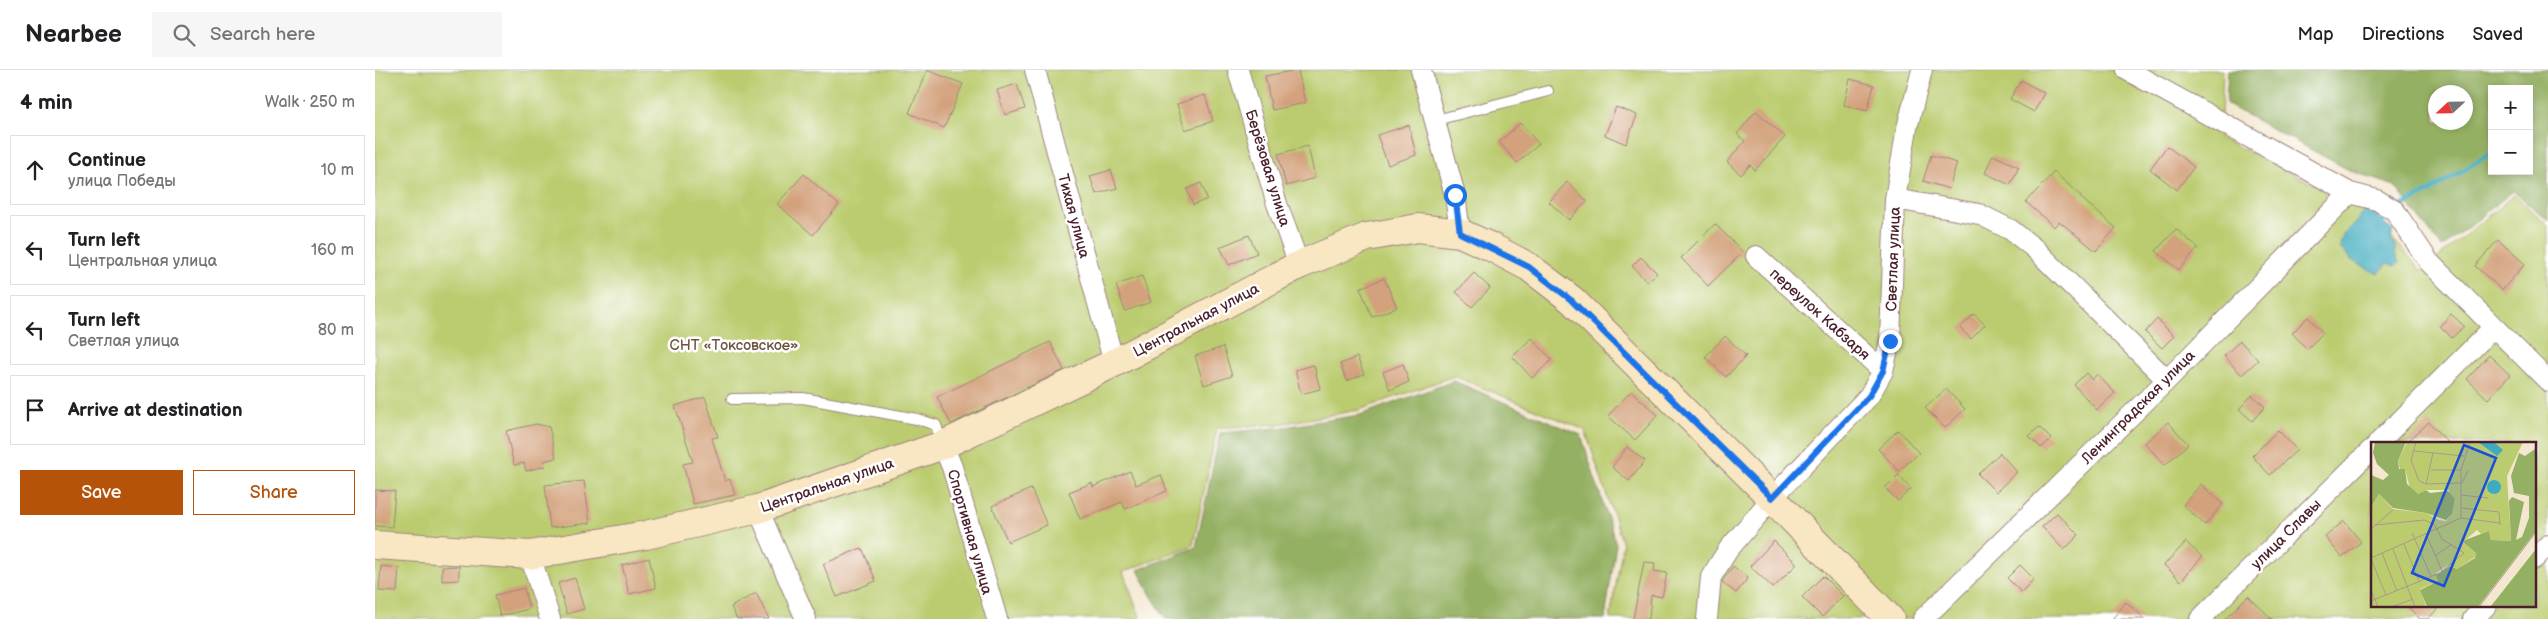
<!DOCTYPE html>
<meta charset="utf-8">
<style>
:root{--surface:#fff;--page:#f6f6f6;--text:#202124;--muted:#757577;--line:#e0e0e0;--accent:#b45309}
body{margin:0;font-family:"Balsamiq Sans",sans-serif;background:var(--page);color:var(--text)}
.controls{position:absolute;right:15px;top:15px;display:grid;overflow:hidden;border-radius:0px;box-shadow:0 2px 8px #0003}
.controls button{width:45px;height:45px;display:grid;place-items:center;padding:0;border:0;border-bottom:1px solid var(--line);background:var(--surface);color:var(--text);font:25px sans-serif}
.compass{position:absolute;left:2053px;top:15px;width:45px;height:45px;border-radius:50%;background:var(--surface);box-shadow:0 2px 8px #0003;rotate:248deg}
.stop{position:absolute;width:15px;height:15px;margin:-11px;border:4px solid #1a73e8;border-radius:50%;background:#fff}
.stop.end{background:#1a73e8;border-color:#fff;box-shadow:0 1px 5px #0008}
.list{margin:0;padding:0;list-style:none}
h2{display:flex;justify-content:space-between;align-items:center;height:65px;margin:0;padding:0 20px;font-size:21px}
h2 small{font-size:16px;font-weight:400;color:var(--muted)}
.list li{display:grid;grid-template-columns:32px 1fr auto;gap:15px;align-items:center;box-sizing:border-box;height:70px;margin:0 10px 10px;padding:0 10px;border:1px solid var(--line);border-radius:0px}
.list b{display:block;font-size:19px;white-space:nowrap}
.list p{margin:0;font-size:16px;white-space:nowrap;color:var(--muted)}
.list em{font-size:16px;font-style:normal;color:var(--muted)}
.actions{display:flex;gap:10px;padding:15px 20px}
.actions a{flex:1;padding:11px 0;border:1px solid var(--accent);border-radius:0px;text-align:center;font-size:18px;color:var(--accent)}
.actions .main{background:var(--accent);color:#fff}
.icon{flex:none;width:28px;height:28px;fill:none;stroke:currentColor;stroke-width:2;stroke-linecap:round;stroke-linejoin:round}
.map{position:relative;flex:none;width:2173px;height:549px;overflow:hidden}
header{display:flex;align-items:center;gap:30px;box-sizing:border-box;height:70px;padding:0 25px;background:var(--surface);border-bottom:1px solid var(--line)}
header strong{font-size:24px}
nav{display:flex;gap:28px;margin-inline-start:auto;font-size:18px}
.search{width:350px;height:45px;background:var(--page);display:flex;align-items:center;gap:12px;box-sizing:border-box;padding:0 18px;border-radius:0px;color:var(--muted);font-size:19px}
main{display:flex}
aside{flex:1;background:var(--surface)}
.map>svg:first-child{display:block}
.green{fill:#bbcc6f;stroke:#82764d;fill-rule:evenodd}
.forest{fill:#94b062;stroke:#6f6846;fill-rule:evenodd}
.water{fill:#3fabbe;stroke:#446574}
.lines{fill:none;stroke-linecap:round;stroke-linejoin:round}
.stream{stroke:#3fabbe;stroke-width:5}
.building{fill:#d3a17b}
.lane-casing{stroke:#9e837d;stroke-width:12}
.street-casing{stroke:#9e837d;stroke-width:22}
.secondary-casing{stroke:#9e837d;stroke-width:30}
.lane{stroke:#fff;stroke-width:10}
.street{stroke:#fff;stroke-width:20}
.secondary{stroke:#f9e7c3;stroke-width:28}
.route{stroke:#1a73e8;stroke-width:6}
.labels{text-anchor:middle;stroke-width:5;stroke-linejoin:round;paint-order:stroke}
.street-label{font-size:15px;fill:#4a1f2b;stroke:#fff}
.park-label{font-size:15px;fill:#6c533f;stroke:#fff}
.inset-road{fill:none;stroke:#af978d;stroke-width:1}
.view{fill:#1d4ed8;fill-opacity:0.15;stroke:#1d4ed8;stroke-width:2.5}
.inset-edge{fill:none;stroke:#4a1f2b;stroke-width:2.5}
</style>
<header>
<strong>Nearbee</strong>
<div class="search"><svg class="icon" aria-label="search" viewBox="0 0 24 24"><circle cx="10" cy="10" r="6"/><path d="M15 15l6 6"/></svg>Search here</div>
<nav><a>Map</a><a>Directions</a><a>Saved</a></nav>
</header>
<main>
<aside>
<h2>4 min<small>Walk · 250 m</small></h2>
<ul class="list">
<li><svg class="icon" aria-label="ahead" viewBox="0 0 24 24"><path d="M12 20V5M6 11l6-6 6 6"/></svg><div><b>Continue</b><p>улица Победы</p></div><em>10 m</em></li>
<li><svg class="icon" aria-label="left" viewBox="0 0 24 24"><path d="M17 20v-9H6M10 6l-5 5 5 5"/></svg><div><b>Turn left</b><p>Центральная улица</p></div><em>160 m</em></li>
<li><svg class="icon" aria-label="left" viewBox="0 0 24 24"><path d="M17 20v-9H6M10 6l-5 5 5 5"/></svg><div><b>Turn left</b><p>Светлая улица</p></div><em>80 m</em></li>
<li><svg class="icon" aria-label="arrive" viewBox="0 0 24 24"><path d="M6 21V4h12l-3 4 3 4H6"/></svg><div><b>Arrive at destination</b></div></li>
</ul>
<div class="actions"><a class="main">Save</a><a>Share</a></div>
</aside>
<div class="map">
<svg width="2173" height="549" viewBox="0 0 2173 549">
<rect width="100%" height="100%" fill="#fff"/>
<filter id="ink" filterUnits="userSpaceOnUse"><feTurbulence type="fractalNoise" baseFrequency=".02" numOctaves="2"/><feDisplacementMap in="SourceGraphic" scale="10" xChannelSelector="R" yChannelSelector="G"/><feConvolveMatrix kernelMatrix="1 2 1 2 8 2 1 2 1" color-interpolation-filters="sRGB"/></filter>
<filter id="wash" filterUnits="userSpaceOnUse"><feTurbulence type="fractalNoise" baseFrequency=".0096" numOctaves="4" result="noise"/><feDisplacementMap in="SourceGraphic" scale="20" xChannelSelector="R" yChannelSelector="G"/><feGaussianBlur stdDeviation="1.12" result="paint"/><feColorMatrix in="noise" values="0 0 0 0 0 0 0 0 0 0 0 0 0 0 0 0 0 1.4 0 .05"/><feComposite in="paint" operator="in"/></filter>
<g filter="url(#wash)">
<rect width="100%" height="100%" fill="#f3e7cf"/>
<path class="green" d="M0 0H1848L1845 68 1992 140 2047 201 2139 125 2173 155V549H1235L1248 474 1210 360 1079 306 984 340 904 354 842 358 818 475 748 502 766 549H0ZM1997 373H2159V535H1997Z"/>
<path class="forest" d="M1853 0H2173V150L2138 121 2067 178 2020 116 1976 101 1851 34ZM2117 19H2154V101H2117ZM2060 22H2090V52H2060Z
M1079 311 1206 365 1241 474 1230 549H791L776 525 763 500 821 477 845 363 903 358 985 345Z"/>
<path class="water" d="M1992 140 2000 143 2018 161 2016 170 2020 173V182L2024 193 2019 196 2013 193 2003 204 1976 190 1965 178C1967 160 1971 164 1981 152 1985 146 1986 144 1992 140Z"/>
<g class="lines">
<path class="stream" d="M2154 58H2155
M2023 138 2054 122 2117 82
M2007 151 2017 144"/>
</g>
<g id="blocks">
<path class="building" d="M552 0 588 14 569 58 534 43Z
M923 0 930 33 897 40 890 6Z
M1475 9 1499 15 1492 41 1469 35Z
M1646 10 1669 23 1659 42 1635 29Z
M642 14 650 39 630 45 622 20Z
M830 25 838 51 810 60 802 34Z
M1241 37 1262 45 1251 74 1230 65Z
M1381 41 1410 67 1380 100 1375 95 1366 105 1352 92 1370 71 1362 64Z
M1145 53 1164 74 1142 93 1124 72Z
M1034 55 1041 85 1013 95 1002 65Z
M933 76 940 108 911 116 903 84Z
M1792 76 1819 97 1802 120 1775 99Z
M1556 85 1582 93 1574 119 1548 111Z
M1618 85 1644 97 1635 115 1610 103Z
M736 100 742 118 721 124 715 106Z
M1679 102 1706 126 1705 127 1741 158 1721 181 1684 151 1679 157 1651 132Z
M429 104 464 135 438 165 402 134Z
M1192 112 1212 131 1194 150 1174 132Z
M826 113 832 129 818 135 812 119Z
M1340 154 1368 182 1333 216 1306 188Z
M1801 159 1823 178 1804 200 1781 181Z
M874 165 882 183 854 195 845 177Z
M2123 170 2150 194 2127 220 2100 196Z
M1266 187 1282 203 1272 212 1257 196Z
M1099 203 1115 218 1097 237 1081 222Z
M767 206 776 232 750 241 741 215Z
M1009 208 1022 237 997 247 985 218Z
M1599 244 1610 255 1596 269 1585 258Z
M2076 244 2089 256 2077 268 2065 256Z
M1933 247 1948 263 1932 279 1917 263Z
M1782 249 1799 266 1787 278 1770 262Z
M1350 266 1371 286 1351 307 1330 287Z
M1157 268 1177 290 1157 308 1137 286Z
M1865 271 1883 290 1867 305 1849 286Z
M675 272 689 300 576 354 562 327Z
M848 277 857 306 829 315 820 286Z
M2114 285 2135 305 2113 329 2092 309Z
M982 287 989 304 972 311 965 294Z
M1028 294 1034 312 1015 320 1008 302Z
M939 295 945 319 926 324 920 300Z
M1711 303 1717 310 1722 304 1740 323 1722 340 1699 315Z
M1571 319 1590 339 1570 358 1550 338Z
M1256 321 1283 345 1260 370 1233 346Z
M1877 325 1890 337 1877 351 1864 339Z
M330 327 343 367 337 368 350 411 355 409 360 425 318 434 308 394 318 392 300 336Z
M1793 352 1813 374 1790 395 1770 373Z
M2054 352 2073 373H2031Z
M161 354 174 357 181 388 169 391 170 396 151 401 149 393 139 395 131 361Z
M1664 357 1676 369 1666 378 1654 366Z
M1523 360 1544 383 1524 401 1503 379Z
M1903 360 1922 380 1895 405 1877 386Z
M1252 377 1270 391 1254 411 1237 397Z
M1625 383 1642 402 1621 422 1603 404Z
M755 401 761 415 786 405 792 421 750 439 747 432 705 449 694 422 717 413 718 417Z
M1523 405 1536 419 1523 431 1510 418Z
M209 411 215 453 175 458 170 415Z
M1826 414 1848 434 1830 455 1808 435Z
M656 419 672 455 633 472 617 436Z
M0 420 20 421 17 457 0 456Z
M1682 443 1704 465 1689 480 1667 457Z
M1969 451 1986 472 1967 487 1950 467Z
M1399 471 1422 494 1398 518 1375 496Z
M1811 472 1827 487 1806 511 1789 495Z
M487 478 501 511 462 527 448 494Z
M274 488 281 518 254 524 247 495Z
M1269 492 1280 493 1279 501 1292 503 1287 527 1276 525 1274 549H1258Z
M1645 495 1659 509 1646 522 1632 508Z
M6 496 24 498 22 522 4 521Z
M84 496V510L67 511V497Z
M1358 496 1373 508 1361 523 1347 512Z
M1448 506 1468 526 1447 547 1427 527Z
M200 508 209 539 192 544 183 513Z
M149 518 154 539 125 546 120 525Z
M381 523 394 549H362L356 537Z
M1873 526 1897 549H1850Z
M1751 532 1770 549H1737Z
M2031 535H2066L2053 549H2045Z"/>
</g>
</g>
<g filter="url(#ink)">
<use href="#blocks" fill-opacity="0" stroke="#9e837d" stroke-width="1"/>
<g class="lines">
<defs>
<path id="lane" d="M1061 50 1173 21
M357 329 428 328 542 349 561 355 567 374"/>
<path id="street" d="M660 0 739 293
M863 0 901 131 924 195
M1046 0 1080 125 1085 163
M1752 0 1975 123 2002 130 2020 141 2054 192 2173 311
M1520 129 1604 144 1636 160 1660 179 1792 310
M1381 186 1508 301
M2003 373 2119 257
M568 375 577 397 622 549
M383 439 431 549
M155 485 175 549
M2159 489 2173 475
M1332 549 1336 507 1353 480 1397 428 1494 326 1508 301 1515 271 1520 129 1532 58 1547 0
M1548 549 1792 310 1975 123
M1825 549 1997 379
M2098 549 2112 535"/>
<path id="secondary" d="M0 475 155 485 271 465 383 439 568 375 739 293 924 195 992 167 1043 158 1085 163 1114 176 1154 197 1197 230 1397 428 1515 549"/>
</defs>
<use href="#lane" class="lane-casing"/>
<use href="#street" class="street-casing"/>
<use href="#secondary" class="secondary-casing"/>
<use href="#lane" class="lane"/>
<use href="#street" class="street"/>
<use href="#secondary" class="secondary"/>
</g>
</g>
<g class="lines" filter="url(#ink)">
<path class="route" d="M1080 125 1085 163 1154 197 1196 230 1397 428 1494 326 1508 301 1515 271"/>
</g>
<g class="labels">
<g class="street-label">
<text transform="translate(893 98) rotate(73)" y="5">Берёзовая улица</text>
<text transform="translate(699 146) rotate(75)" y="5">Тихая улица</text>
<text transform="translate(1518 189) rotate(-88)" y="5">Светлая улица</text>
<text transform="translate(1445 244) rotate(42)" y="5">переулок Кабзаря</text>
<text transform="translate(821 250) rotate(-28)" y="5">Центральная улица</text>
<text transform="translate(1763 337) rotate(-45)" y="5">Ленинградская улица</text>
<text transform="translate(452 415) rotate(-19)" y="5">Центральная улица</text>
<text transform="translate(595 462) rotate(74)" y="5">Спортивная улица</text>
<text transform="translate(1911 464) rotate(-45)" y="5">улица Славы</text>
</g>
<g class="park-label">
<text x="359" y="280">СНТ «Токсовское»</text>
</g>
</g>
<g transform="translate(1996 372)">
<rect width="165" height="165" fill="#f3e7cf"/>
<path d="M36 0H152L136 34 140 99 120 98 118 89 110 92 106 88 92 100 105 111 104 115 86 127 77 123 65 131 67 139 49 147 55 165H0V65L8 52 22 67 55 71 68 78 75 79 81 72 84 57 78 53V48H55L47 52 39 46 34 27H29L27 19Z" fill="#bbcc6f"/>
<path d="M4 0H35L27 19 28 27H34L36 42 47 52 55 48 59 51 77 49 84 57 81 72 75 78 55 71 22 66 8 52 0 65V33L12 38 18 33 6 22 2 11ZM165 0V89L107 165H56L49 148 67 139 65 133 79 124 86 127 104 116 105 111 92 100 94 98 118 89 120 98 140 99 138 59 141 55 153 60 145 98 151 95 158 76V54L143 51 140 34 148 11 154 14 164 7ZM165 107V165H119L124 159Z" fill="#94b062"/>
<path d="M107 0 124 1 132 8 126 14ZM116 45a7 7 0 1 1 14 0a7 7 0 1 1-14 0Z" fill="#3fabbe"/>
<path class="inset-road" d="M45 0 40 18 48 39 55 42 91 41 97 29M43 9 93 14M60 28H90M55 42 62 11M90 53 117 56M91 66 128 70 129 83M90 76 129 81M0 87 22 68M41 91 60 134M55 92 71 129M33 102 48 139M22 107 44 165M11 111 26 149M64 114 81 102M0 116 90 76V28L99 0M0 117 15 153M0 148 7 165M0 159 69 131 93 111 71 97 63 82 53 78 4 83M20 165 42 157M108 165 165 90"/>
<path class="view" d="M93 3 125 16 73 144 41 131Z"/>
<rect width="165" height="165" class="inset-edge"/>
</g>
</svg>
<div class="controls">
<button>+</button>
<button>−</button>
</div>
<svg class="compass" viewBox="-18 -18 36 36"><path d="M0-13l5 13h-10z" fill="#e53935"/><path d="M0 13l5-13h-10z" fill="#757577"/></svg>
<div class="stop" style="left:1080px;top:125px"></div>
<div class="stop end" style="left:1515px;top:271px"></div>
</div>
</main>
